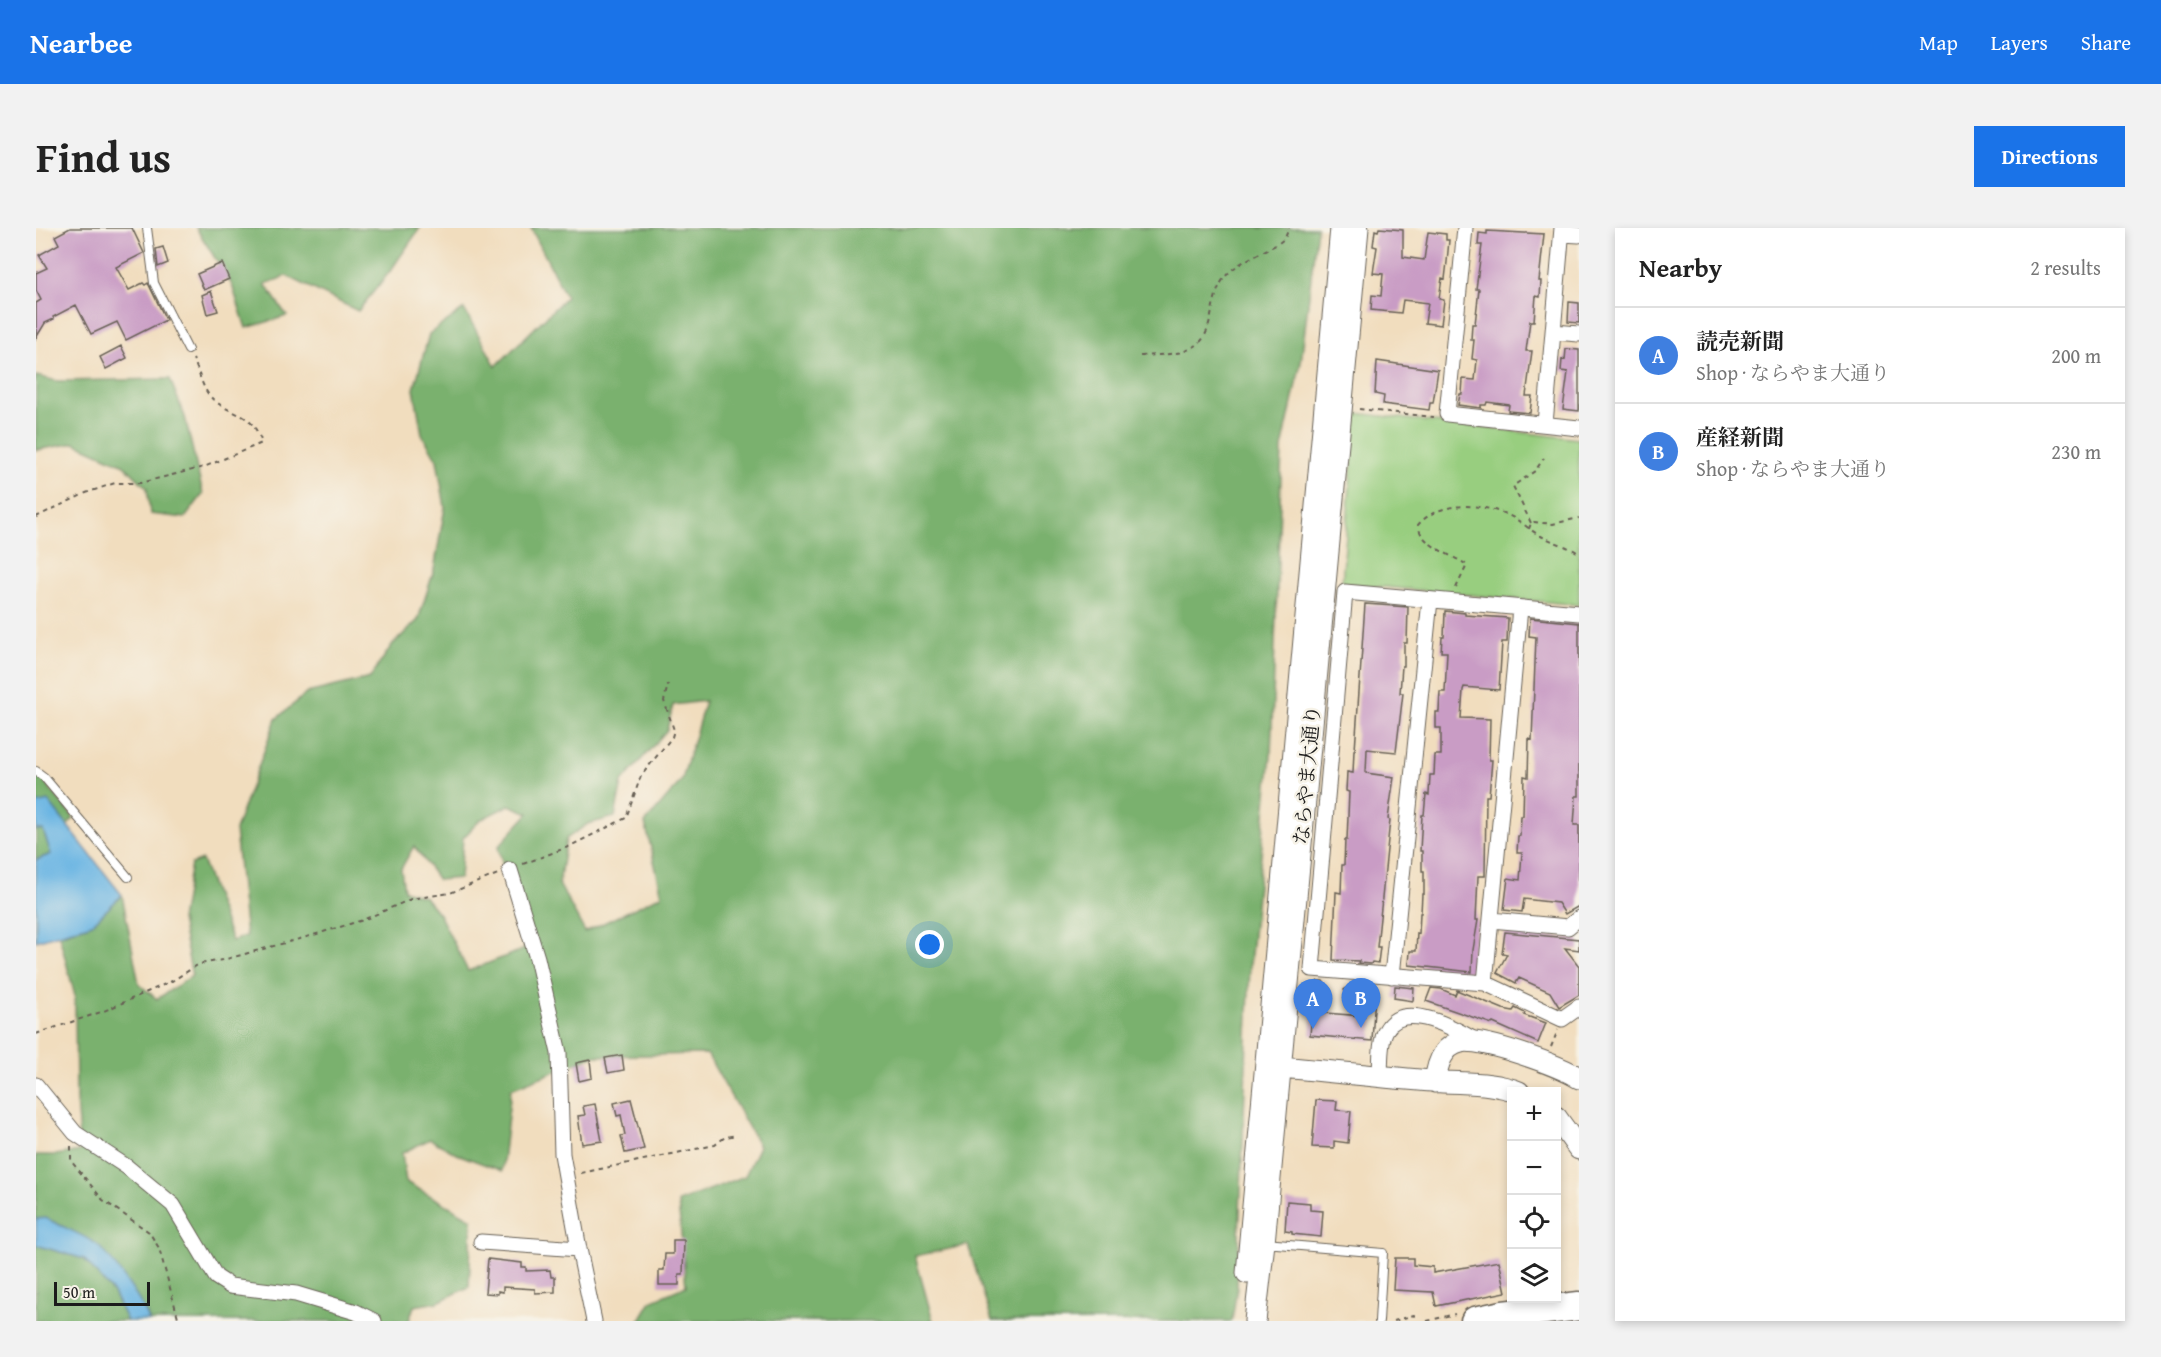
<!DOCTYPE html>
<meta charset="utf-8">
<style>
:root{--surface:#fff;--page:#f2f2f2;--text:#222;--muted:#767676;--line:#e0e0e0;--accent:#1a73e8}
body{margin:0;font-family:"Gentium Book Plus","Noto Serif JP",serif;background:var(--page);color:var(--text)}
.controls{position:absolute;right:18px;bottom:18px;display:grid;overflow:hidden;border-radius:0px;box-shadow:0 3px 9px #0003}
.controls button{width:54px;height:54px;display:grid;place-items:center;padding:0;border:0;border-bottom:2px solid var(--line);background:var(--surface);color:var(--text);font:30px sans-serif}
.scale{position:absolute;left:18px;bottom:15px;width:96px;box-sizing:border-box;padding-left:6px;border:3px solid #1c1c1c;border-top:0;font-size:16px;line-height:21px;white-space:nowrap;color:#1c1c1c;-webkit-text-stroke:4px #f7f3e8;paint-order:stroke}
.you{position:absolute;left:894px;top:717px;width:21px;height:21px;margin:-15px;border:4px solid #fff;border-radius:50%;background:#1a73e8;box-shadow:0 0 0 9px #1a73e833}
.badge{display:grid;place-items:center;width:39px;height:39px;border-radius:50%;background:var(--accent);color:#fff;font-size:20px;font-weight:700}
.pin{position:absolute;translate:-50% -50px;filter:drop-shadow(0 2px 3px #0008)}
.pin::after{content:'';position:absolute;top:32px;width:21px;height:18px;background:inherit;clip-path:polygon(0 0,100% 0,50% 100%)}
.list{margin:0;padding:0;list-style:none}
h2{display:flex;justify-content:space-between;align-items:center;height:78px;margin:0;padding:0 24px;font-size:26px}
h2 small{font-size:20px;font-weight:400;color:var(--muted)}
.list li{display:grid;grid-template-columns:39px 1fr auto;gap:18px;align-items:center;box-sizing:border-box;height:96px;padding:0 24px;border-top:2px solid var(--line)}
.list b{display:block;font-size:22px;white-space:nowrap}
.list p{margin:0;font-size:20px;white-space:nowrap;color:var(--muted)}
.list em{font-size:20px;font-style:normal;color:var(--muted)}
.icon{flex:none;width:33px;height:33px;fill:none;stroke:currentColor;stroke-width:2;stroke-linecap:round;stroke-linejoin:round}
.map{position:relative;flex:none;width:1543px;height:1093px;overflow:hidden;border-radius:0px}
header{display:flex;align-items:center;gap:36px;box-sizing:border-box;height:84px;padding:0 30px;background:var(--accent);color:#fff}
header strong{font-size:28px}
nav{display:flex;gap:33px;margin-inline-start:auto;font-size:21px}
.intro{display:flex;align-items:center;justify-content:space-between;box-sizing:border-box;height:144px;padding:0 36px}
h1{margin:0;font-size:42px}
.button{padding:15px 27px;border-radius:0px;background:var(--accent);color:#fff;font-size:21px;font-weight:700}
main{display:flex;gap:36px;padding:0 36px}
aside{flex:1;background:var(--surface);border-radius:0px;box-shadow:0 3px 9px #0003}
.map>svg:first-child{display:block}
.green{fill:#98ce7f;stroke:#5a754e;stroke-width:1.5}
.forest{fill:#7ab16e;stroke:#4b6645;stroke-width:1.5;fill-rule:evenodd}
.water{fill:#6bb5e3;stroke:#446880;stroke-width:1.5}
.building{fill:#c99cc5}
.lines{fill:none;stroke-linecap:round;stroke-linejoin:round}
.lane-casing{stroke:#676055;stroke-width:10}
.street-casing{stroke:#676055;stroke-width:17}
.secondary-casing{stroke:#676055;stroke-width:23}
.highway-casing{stroke:#676055;stroke-width:31}
.path{stroke:#676055;stroke-width:2;stroke-dasharray:4.5 4.5;stroke-linecap:butt}
.lane{stroke:#fff;stroke-width:8}
.street{stroke:#fff;stroke-width:15}
.secondary{stroke:#fff;stroke-width:21}
.highway{stroke:#fff;stroke-width:28}
.labels{text-anchor:middle;stroke-width:5;stroke-linejoin:round;paint-order:stroke}
.street-label{font-size:20px;fill:#1c1c1c;stroke:#f7f3e8}
</style>
<header>
<strong>Nearbee</strong>
<nav><a>Map</a><a>Layers</a><a>Share</a></nav>
</header>
<div class="intro"><h1>Find us</h1><a class="button">Directions</a></div>
<main>
<div class="map">
<svg width="1543" height="1093" viewBox="0 0 1543 1093">
<rect width="100%" height="100%" fill="#f7f3e8"/>
<filter id="ink" filterUnits="userSpaceOnUse"><feTurbulence type="fractalNoise" baseFrequency=".0167" numOctaves="2"/><feDisplacementMap in="SourceGraphic" scale="12" xChannelSelector="R" yChannelSelector="G"/><feConvolveMatrix kernelMatrix="1 2 1 2 8 2 1 2 1" color-interpolation-filters="sRGB"/></filter>
<filter id="wash" filterUnits="userSpaceOnUse"><feTurbulence type="fractalNoise" baseFrequency=".008" numOctaves="4" result="noise"/><feDisplacementMap in="SourceGraphic" scale="24" xChannelSelector="R" yChannelSelector="G"/><feGaussianBlur stdDeviation="1.35" result="paint"/><feColorMatrix in="noise" values="0 0 0 0 0 0 0 0 0 0 0 0 0 0 0 0 0 1.4 0 .05"/><feComposite in="paint" operator="in"/></filter>
<g filter="url(#wash)">
<rect width="100%" height="100%" fill="#f1ddbe"/>
<path class="green" d="M1320 185 1543 211V377L1306 355Z"/>
<path class="forest" d="M160 0H384L355 42 322 83 251 48 229 56 251 88 210 100 196 57Z
M495 0H1281L1265 134 1246 220 1235 527 1214 737 1201 1059 1196 1093H956L932 1017 879 1028 897 1093H603L615 1073 650 1058 642 974 709 948 723 918 671 826 557 828 475 861 466 943 421 926 394 911 366 925 370 954 436 991 433 1059 402 1074 378 1078 373 1093H113L111 1086 10 991H0V927H20L44 923 40 871 39 768 23 707 56 696 86 667 103 756 121 771 156 748 145 692 155 636 166 632 196 713 210 708 199 602 240 491 271 465 334 450 356 417 382 392 398 342 409 279 401 232 386 206 378 161 393 106 428 81 460 138 530 69ZM669 473 646 552 609 595 626 667 549 704 523 656 530 611 552 596 579 589 586 554 631 502 637 477ZM473 577 493 585 462 619 489 721 432 743 403 686 389 669 368 662 365 641 378 618 402 652 424 650 427 610 444 592Z
M0 148 21 153 134 151 149 189 167 266 149 290 114 286 111 260 88 237 39 215 0 222Z
M0 546 7 552 38 590 30 599 0 579Z
M7 601 16 626 0 632V602Z
M0 1017 48 1031 77 1065 91 1093H0Z"/>
<path class="water" d="M12 573 86 667 56 696 0 713V632L15 626 7 602H0V576Z
M10 990C26 999 46 1006 60 1016 72 1024 110 1079 113 1093H91L77 1065 48 1031 0 1017V991Z"/>
<g id="blocks">
<path class="building" d="M34 0H96L108 25 80 39 93 62 107 55 109 57 112 55 130 92 90 112 81 94 55 106 40 77 17 89 18 91 9 95 0 110V75L5 72 0 62V45L11 40 3 27 23 16 19 8Z
M1343 0 1367 2V29L1388 32 1392 4 1410 6V12H1413L1411 34 1409 51 1406 50 1403 71 1408 72 1405 97 1389 95 1392 75 1367 72 1365 85 1335 82 1336 67 1345 68 1347 46 1337 45 1341 19 1337 18 1339 2 1342 3Z
M1451 3 1508 6 1503 53H1505L1504 69 1500 68 1498 93H1494L1490 123H1496L1490 168H1496L1494 185 1472 183 1473 177 1451 174 1450 177H1445V180L1422 177 1424 166H1426L1427 151 1439 152 1441 132 1436 131 1438 112H1435L1436 96H1439L1443 61H1440L1446 17H1442L1443 5 1451 6Z
M127 19 132 35 122 39 120 21Z
M186 35 193 51 168 62 161 46Z
M175 63 182 83 171 86 166 67Z
M1533 74 1543 75V95L1532 94Z
M85 118 91 130 70 141 64 129Z
M1530 121 1543 122V183L1527 181 1532 144 1525 143 1526 131 1529 132Z
M1341 133 1402 142 1397 175H1394L1393 182 1347 176 1348 168 1339 166Z
M1329 376 1372 379 1371 415H1368V438H1366L1364 465H1367L1360 524 1331 521 1330 545 1358 549 1352 591 1354 592 1341 719H1344L1342 735 1336 734 1335 736 1322 735 1323 733 1297 732 1300 664 1305 665 1306 637H1308L1309 612H1311L1313 564 1310 563 1311 544 1317 545 1318 522H1319Z
M1409 383 1429 385V387L1472 390 1471 414H1466L1463 462 1428 459 1427 462 1425 490 1454 491 1453 532H1456L1453 568H1450L1449 648H1442L1440 692H1442L1437 722 1436 744 1373 737 1374 723H1380L1381 705 1383 706 1384 685H1385L1386 666H1388V643H1386V623H1384L1386 587H1388L1390 566 1393 567 1394 547H1398L1399 527H1405V500H1400V484H1403L1404 464H1409L1411 424H1405L1406 409H1408Z
M1494 390 1543 395V568H1540L1538 597H1543V678L1529 686 1522 675 1488 671 1486 684 1468 682 1472 650 1484 652 1486 625H1481L1482 608H1484L1485 588H1487L1488 548 1492 549 1493 511 1496 512 1500 409 1493 408Z
M1469 704 1543 711V722L1529 720 1543 738V767L1523 779 1514 764 1483 750 1480 755 1461 745 1471 726 1466 725Z
M1282 753H1287L1294 764 1285 771 1275 759Z
M1319 754 1328 755 1336 766H1339L1336 813 1274 807 1276 784 1328 788 1308 762Z
M1359 758 1378 760 1377 773 1358 770Z
M1395 760 1405 761 1419 767 1421 762 1423 763 1467 781 1477 783 1479 780 1489 785 1488 787 1510 795 1502 815 1457 795 1456 796 1390 773Z
M586 827 588 842 572 845 569 830Z
M554 832 556 850 543 853 540 835Z
M595 871 608 921 589 925 585 908 589 907 585 887 581 888 578 875Z
M1280 872 1301 873 1300 882 1315 883 1312 915 1298 913V920L1276 919Z
M559 876 566 913 546 916 542 888 549 887 547 878Z
M1251 973 1274 975V982L1287 983 1285 1009 1256 1006V1004L1249 1003Z
M637 1012H648L647 1046H643V1057H623V1042H628L629 1026H637Z
M1359 1030H1377V1037L1397 1039V1045L1463 1033 1470 1064 1400 1078 1397 1064 1357 1062Z
M452 1031 486 1035V1039H490V1043L514 1042 515 1049H519V1064L499 1065V1061L467 1059V1064L462 1063V1066L449 1065Z"/>
</g>
</g>
<g filter="url(#ink)">
<use href="#blocks" fill-opacity="0" stroke="#676055" stroke-width="1.5"/>
<g class="lines">
<defs>
<path id="lane" d="M111 0 118 55 152 122
M0 543 8 549 92 649
M1229 1015 1347 1025 1343 1093"/>
<path id="street" d="M1429 0 1411 186 1543 200
M1526 6 1543 7
M1518 104 1543 106
M1509 196 1526 0
M1543 385 1309 364 1276 741 1449 755 1526 791 1543 779
M474 642 501 730 523 825 526 926 543 1021 558 1093
M1455 692 1532 699 1543 690
M1356 748 1394 372
M1449 755 1484 380
M1344 848C1345 834 1343 815 1350 802 1368 771 1420 801 1442 814
M0 857 39 905 91 939 137 977 180 1049 194 1058 260 1066 320 1084 338 1093
M445 1014 543 1021"/>
<path id="secondary" d="M1231 838C1286 842 1341 849 1396 853 1426 856 1455 853 1483 864
M1399 854C1401 837 1406 818 1425 814 1445 809 1525 838 1543 850
M1520 889 1543 921
M1211 1045 1305 0
M1219 1093 1228 1015 1322 0"/>
<path id="highway" d="M1439 1093 1467 1087 1543 1078"/>
</defs>
<use href="#lane" class="lane-casing"/>
<use href="#street" class="street-casing"/>
<use href="#secondary" class="secondary-casing"/>
<use href="#highway" class="highway-casing"/>
<path class="path" d="M1104 128C1124 126 1156 129 1168 109 1173 101 1175 88 1177 78 1180 68 1182 57 1189 49 1199 35 1228 24 1243 15L1249 10 1253 0
M1323 181 1398 189
M0 289 50 265 79 255H104L168 239 226 215C214 182 202 191 179 173 166 163 164 145 157 131
M1495 295 1477 258 1499 243 1508 230
M1493 301 1495 295 1498 294 1517 296 1543 290
M1420 360 1431 337C1415 326 1385 318 1382 297 1404 271 1450 275 1478 290 1487 295 1495 303 1505 308 1517 314 1531 318 1543 325
M487 636 532 619 590 590 605 548 636 509 638 502 628 473 632 456
M0 806 68 783 136 753 163 736 187 732 274 708 327 692 375 671 414 665 462 646
M1515 819 1522 802
M35 918V933L67 972 113 1004 123 1020 143 1093
M545 945 679 917 689 909 701 907
M1358 1093 1378 1087 1379 1092
M1391 1093 1419 1086"/>
<use href="#lane" class="lane"/>
<use href="#street" class="street"/>
<use href="#secondary" class="secondary"/>
<use href="#highway" class="highway"/>
</g>
</g>
<g class="labels">
<g class="street-label">
<text transform="translate(1271 547) rotate(-85)" y="7">ならやま大通り</text>
</g>
</g>
</svg>
<div class="controls">
<button>+</button>
<button>−</button>
<button><svg class="icon" aria-label="locate" viewBox="0 0 24 24"><circle cx="12" cy="12" r="6"/><path d="M12 2v4M12 18v4M2 12h4M18 12h4"/></svg></button>
<button><svg class="icon" aria-label="layers" viewBox="0 0 24 24"><path d="M12 4l9 5-9 5-9-5zM3 14l9 5 9-5"/></svg></button>
</div>
<div class="scale">50 m</div>
<div class="you"></div>
<div class="pin badge" style="left:1277px;top:801px;background:#3f7fe0">A</div>
<div class="pin badge" style="left:1325px;top:800px;background:#3f7fe0">B</div>
</div>
<aside>
<h2>Nearby<small>2 results</small></h2>
<ul class="list">
<li><span class="badge" style="background:#3f7fe0">A</span><div><b>読売新聞</b><p>Shop · ならやま大通り</p></div><em>200 m</em></li>
<li><span class="badge" style="background:#3f7fe0">B</span><div><b>産経新聞</b><p>Shop · ならやま大通り</p></div><em>230 m</em></li>
</ul>
</aside>
</main>
